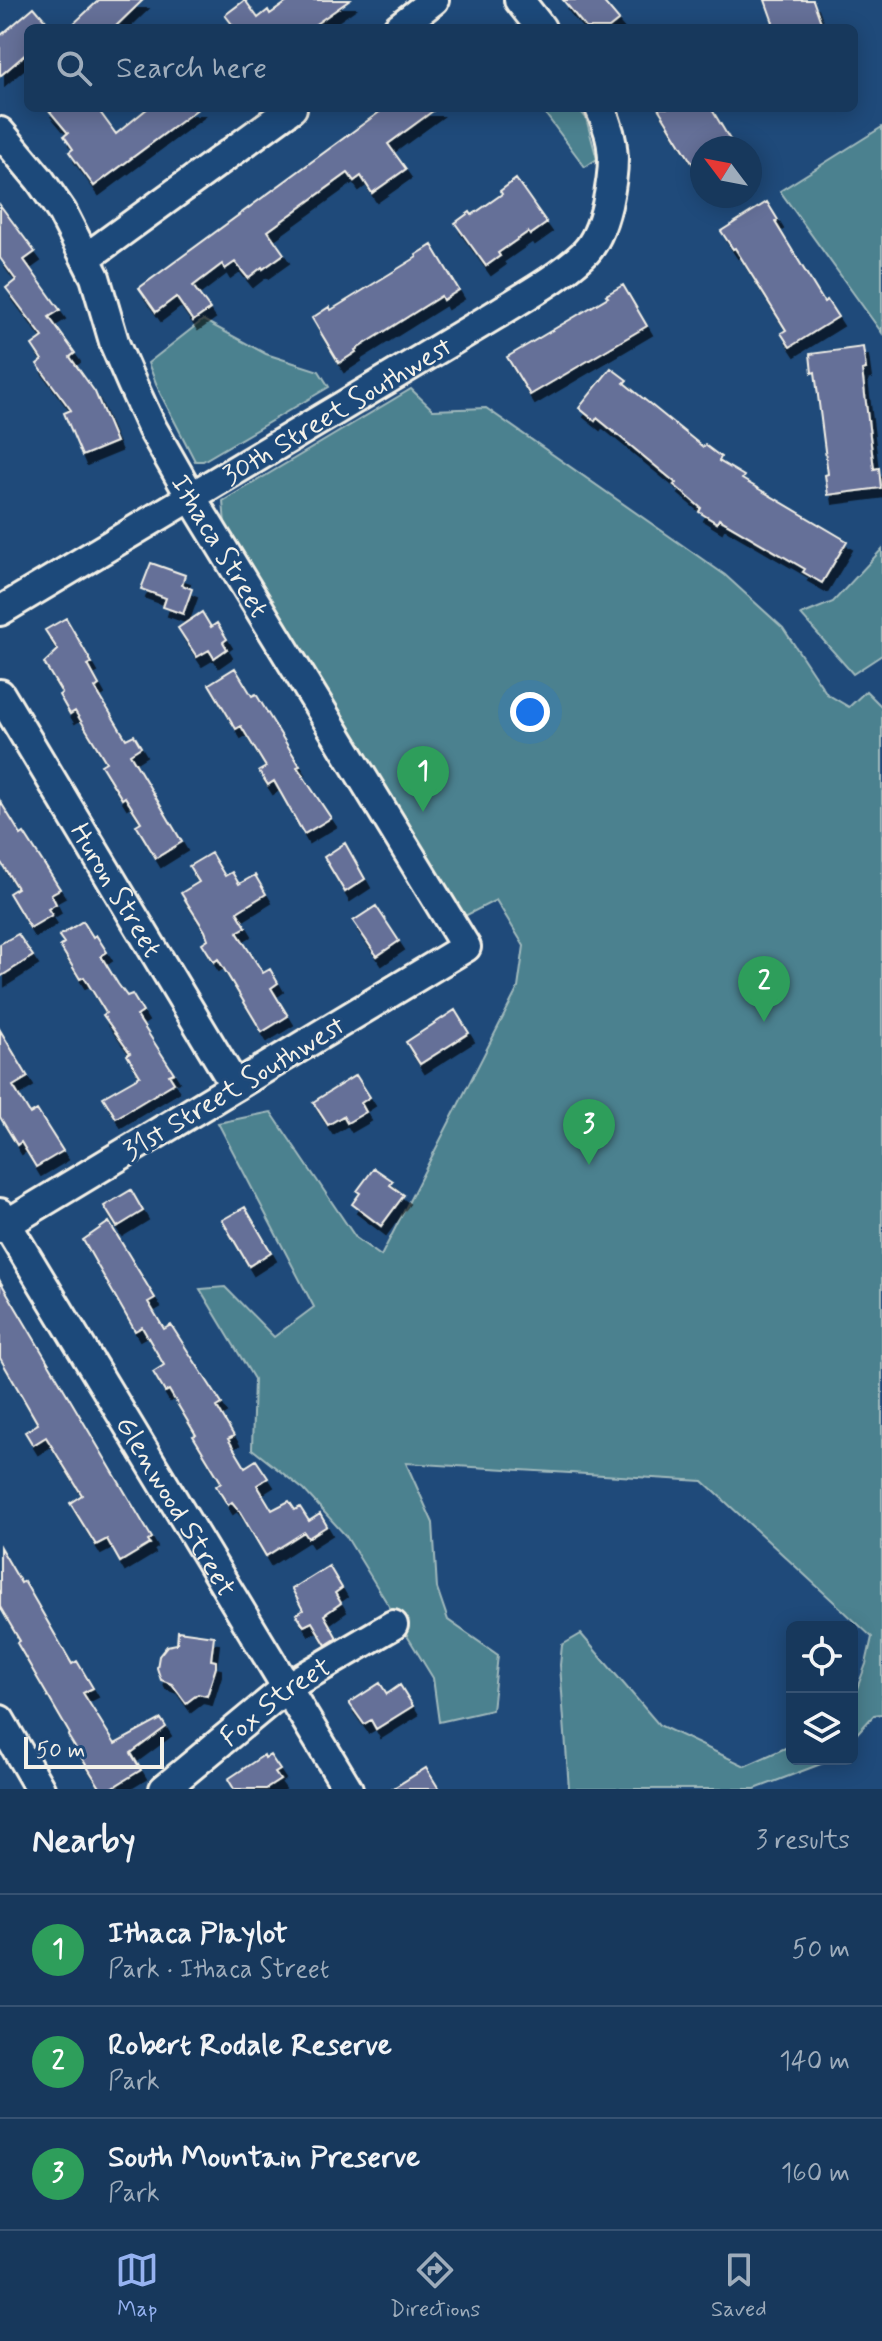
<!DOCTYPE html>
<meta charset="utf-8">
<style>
:root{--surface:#17385c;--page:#244365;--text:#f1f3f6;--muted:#9eacbb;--line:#365272;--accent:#95b2f1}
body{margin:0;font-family:Mynerve,sans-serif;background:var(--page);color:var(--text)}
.controls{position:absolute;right:24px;bottom:24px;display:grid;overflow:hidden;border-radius:12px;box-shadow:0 4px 20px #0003}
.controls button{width:72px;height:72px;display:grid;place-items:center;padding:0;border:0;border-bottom:2px solid var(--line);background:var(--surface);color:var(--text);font:40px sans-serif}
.compass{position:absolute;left:690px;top:136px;width:72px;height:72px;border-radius:50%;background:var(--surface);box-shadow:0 4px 20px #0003;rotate:302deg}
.scale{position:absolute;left:24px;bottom:20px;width:140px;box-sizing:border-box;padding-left:8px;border:4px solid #f4f1e8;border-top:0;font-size:22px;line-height:28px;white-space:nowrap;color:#f4f1e8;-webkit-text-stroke:6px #1f4a7a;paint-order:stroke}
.you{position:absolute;left:530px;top:712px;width:28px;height:28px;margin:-20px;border:6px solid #fff;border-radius:50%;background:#1a73e8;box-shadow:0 0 0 12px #1a73e833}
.badge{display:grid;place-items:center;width:52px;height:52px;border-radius:50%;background:var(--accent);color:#fff;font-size:26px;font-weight:700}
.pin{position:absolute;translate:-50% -66px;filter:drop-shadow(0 2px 4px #0008)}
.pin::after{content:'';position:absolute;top:42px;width:28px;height:24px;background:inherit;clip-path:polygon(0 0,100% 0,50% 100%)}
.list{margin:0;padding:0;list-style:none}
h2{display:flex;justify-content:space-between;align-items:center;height:104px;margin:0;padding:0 32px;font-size:34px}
h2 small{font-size:26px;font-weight:400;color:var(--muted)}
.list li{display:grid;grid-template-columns:52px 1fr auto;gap:24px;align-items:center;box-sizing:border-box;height:112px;padding:0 32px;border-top:2px solid var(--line)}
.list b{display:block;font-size:30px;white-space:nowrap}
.list p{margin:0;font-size:26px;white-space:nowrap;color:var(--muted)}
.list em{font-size:26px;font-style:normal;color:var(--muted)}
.icon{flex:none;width:44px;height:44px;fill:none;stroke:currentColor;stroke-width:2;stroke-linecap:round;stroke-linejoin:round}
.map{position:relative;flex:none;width:882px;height:1789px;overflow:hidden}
.search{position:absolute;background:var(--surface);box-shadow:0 4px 20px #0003;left:24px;right:24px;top:24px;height:88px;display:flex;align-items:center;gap:20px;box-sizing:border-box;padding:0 28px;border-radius:12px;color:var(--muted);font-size:30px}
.sheet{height:440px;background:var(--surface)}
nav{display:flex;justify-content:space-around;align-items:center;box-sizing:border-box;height:112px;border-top:2px solid var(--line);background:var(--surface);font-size:22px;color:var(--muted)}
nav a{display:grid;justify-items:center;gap:4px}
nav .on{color:var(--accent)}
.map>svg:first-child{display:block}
.green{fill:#4c818f;stroke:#a0b9bc;stroke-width:2}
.building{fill:#656f98;stroke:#f4f1e8;stroke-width:2;filter:url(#shadow)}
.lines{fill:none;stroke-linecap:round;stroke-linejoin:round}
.minor-casing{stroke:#f4f1e8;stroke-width:34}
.minor{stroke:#1f4a7a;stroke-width:28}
.labels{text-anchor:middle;stroke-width:7;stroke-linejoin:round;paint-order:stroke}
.street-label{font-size:28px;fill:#f4f1e8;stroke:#1f4a7a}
</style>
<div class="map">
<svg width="882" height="1789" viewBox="0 0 882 1789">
<defs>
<filter id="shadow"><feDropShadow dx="5" dy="9" stdDeviation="0" flood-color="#0009"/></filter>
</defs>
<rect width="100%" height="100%" fill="#1f4a7a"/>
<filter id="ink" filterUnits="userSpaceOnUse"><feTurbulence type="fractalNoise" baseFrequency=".0125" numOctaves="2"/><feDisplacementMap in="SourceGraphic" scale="16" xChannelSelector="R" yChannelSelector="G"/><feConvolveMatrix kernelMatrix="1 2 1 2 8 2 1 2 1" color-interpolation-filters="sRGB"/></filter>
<g filter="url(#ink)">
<path class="green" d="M541 108H578L586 118 597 159 585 167Z
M882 127V333L780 191Z
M203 320 266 354 319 371 329 387 203 461H195L160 393 148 363Z
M411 389 433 410 486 408 725 575 783 628 827 694 849 707 866 691 882 707V1714L874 1715 852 1739V1702L866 1664 872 1637 703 1481 406 1463 433 1523 437 1588 448 1620 498 1655 492 1710 439 1722 433 1678 346 1536 304 1490 252 1449 254 1379 200 1289 225 1287 274 1337 314 1307 218 1123 271 1112 356 1238 381 1256 518 988 524 946 496 900 461 918 225 524 223 501Z
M882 549V655L853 674 801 615 833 602Z
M581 1634 659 1725 745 1766 792 1745V1759H834L755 1789H569L560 1665 562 1645Z"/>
<path class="building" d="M99 0H143L114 28H69Z
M245 0 258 18 268 10 270 14 290 0H350L310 28H235L225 15Z
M563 0H602L619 20 609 28H586Z
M765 0H813L823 28H775Z
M34 7 52 28H28V52L0 76V36Z
M47 108H97L116 134 148 108H199L94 186 69 152 73 149 64 136 68 133Z
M385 108H437L388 144 406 169 372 193 361 176 354 181 348 173 268 231 284 254 263 269 262 267 248 278 235 262 225 269 222 264 193 286 210 309 193 321 176 297 156 312 139 288Z
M658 108H711L735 148H702V179Z
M516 179 547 223 530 235 528 232 498 253 500 256 486 266 455 223 470 212 472 215 502 194 500 191Z
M767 202 778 220 775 222 824 302 827 300 838 317 790 347 781 333 786 330 735 248 733 249 721 231Z
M0 205 35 252 24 260 60 310 49 317 75 353 70 357 95 392 116 442 82 456 64 413 71 410 37 364 42 360 32 345 43 337 6 288 16 280 0 258Z
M432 245 459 290 443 300 441 296 355 350 356 352 339 363 312 318 329 307 331 310 417 257 416 255Z
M623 285 647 326 530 395 507 357 608 297 606 295Z
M863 347 866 369 862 370 874 469 879 468 881 488 828 495 825 475 828 474 815 372 812 373 810 354Z
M611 368 627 380 624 383 703 447 705 445 721 457 719 461 744 476 742 479 847 541 822 583 803 572 805 569 719 519 717 523 699 512 701 508 674 485 676 483 597 418 595 421 579 408Z
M151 563 185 575 182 585 192 589 183 614 163 607 166 598 141 589Z
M202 612 211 627 217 623 227 639 223 642 227 649 214 658 209 650 197 657 178 628Z
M66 618 92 663 88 665 99 685 95 688 126 739 134 735 141 747 130 754 182 842 156 858 136 825 141 822 125 797 122 799 101 765 106 762 75 711 70 714 59 695 62 693 44 663 58 650 45 630Z
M235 668 252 696 256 694 300 766 297 767 331 818 304 834 274 781 268 785 259 771 266 767 241 726 236 729 209 684Z
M0 801 21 835 24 833 60 889 51 894 56 904 48 909 52 915 30 928 9 893 17 888 0 861Z
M345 843 365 879 345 892 324 857Z
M211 853 225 876 232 872 239 884 255 875 266 894 237 912 246 927 237 932 263 973 270 969 278 983 271 988 288 1016 262 1032 218 959 214 962 202 943 208 939 205 931 181 893 199 882 189 866Z
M376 906 399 941 377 956 353 921Z
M83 921 93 937 96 935 107 952 101 956 118 984 127 996 132 994 143 1012 137 1016 174 1073 169 1075 174 1083 116 1118 103 1097 140 1076 127 1055 130 1053 103 1015 106 1013 84 977 80 979 60 946 64 943 59 936Z
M18 934 33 956 0 977V944Z
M455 1010 469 1033 420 1064 406 1042Z
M0 1030 28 1077 13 1086 30 1114 37 1110 63 1151 36 1167 21 1142 17 1145 0 1117Z
M356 1075 370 1097 361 1103 366 1112 347 1123 343 1116 328 1125 313 1102Z
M374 1168 393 1181 390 1185 404 1195 381 1226 352 1204 360 1193 357 1191Z
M131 1190 143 1211 117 1227 104 1206Z
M245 1207 271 1252 249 1266 222 1220Z
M109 1222 155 1298 148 1302 164 1329 171 1325 222 1404 217 1407 234 1436 228 1439 245 1467 256 1460 268 1478 257 1485 272 1510 289 1501 295 1510 300 1507 309 1521 320 1514 327 1526 308 1538 304 1532 266 1556 240 1512 232 1502 228 1505 216 1486 221 1482 193 1436 196 1435 169 1390 165 1392 153 1372 164 1365 142 1327 135 1331 83 1240Z
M0 1281 152 1538 148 1541 150 1544 120 1562 107 1539 96 1545 70 1503 82 1495 46 1437 33 1445 25 1432 38 1424 0 1358Z
M0 1547 21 1583 24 1581 27 1586 72 1664 77 1661 93 1688 83 1693 115 1744 161 1719 166 1727 131 1753 141 1770 110 1789H101L68 1736 70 1734 17 1643 20 1641 0 1607Z
M329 1566 342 1588 335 1593 341 1603 324 1615 337 1638 326 1645 312 1622 304 1626 296 1614 303 1610 292 1589Z
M178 1631 214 1636 211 1660 216 1661V1667L207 1696 198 1694 186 1703 172 1684 161 1680 157 1668 159 1656 167 1646 177 1644Z
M380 1683 387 1694 400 1685 413 1706 376 1729 371 1720 364 1724 349 1703Z
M264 1755 265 1758 270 1755 280 1770 275 1773 280 1780 266 1789H234L228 1779Z
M426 1768 439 1789H392Z"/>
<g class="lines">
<defs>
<g id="minor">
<path d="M519 0 541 28"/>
<path d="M398 28 434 0"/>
<path id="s1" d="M0 132 40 180 62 212 95 277 115 345 132 384 152 428 190 495 466 947 0 1228"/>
<path d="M86 258 292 108"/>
<path id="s2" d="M0 611 495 315C525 296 557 279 583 255 596 243 603 222 607 205 615 167 617 144 600 108"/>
<path id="s3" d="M0 694 235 1086"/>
<path id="s4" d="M0 1213 348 1789"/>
<path d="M0 1720 40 1789"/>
<path id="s5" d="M164 1789 287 1687 393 1625"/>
</g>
</defs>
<use href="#minor" class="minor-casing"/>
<use href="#minor" class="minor"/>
</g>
</g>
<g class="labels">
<g class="street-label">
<text dy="10" stroke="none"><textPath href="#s2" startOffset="392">30th Street Southwest</textPath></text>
<text dy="10" stroke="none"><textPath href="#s1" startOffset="472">Ithaca Street</textPath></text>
<text dy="10" stroke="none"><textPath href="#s3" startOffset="228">Huron Street</textPath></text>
<text transform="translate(233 1087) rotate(-31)" y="10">31st Street Southwest</text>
<text dy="10" stroke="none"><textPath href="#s4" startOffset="342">Glenwood Street</textPath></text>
<text dy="10" stroke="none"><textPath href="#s5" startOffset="142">Fox Street</textPath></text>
</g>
</g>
</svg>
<div class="controls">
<button><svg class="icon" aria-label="locate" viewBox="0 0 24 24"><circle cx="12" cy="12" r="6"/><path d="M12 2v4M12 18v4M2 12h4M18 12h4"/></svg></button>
<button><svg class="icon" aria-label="layers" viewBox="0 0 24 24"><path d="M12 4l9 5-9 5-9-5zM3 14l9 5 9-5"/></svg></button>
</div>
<svg class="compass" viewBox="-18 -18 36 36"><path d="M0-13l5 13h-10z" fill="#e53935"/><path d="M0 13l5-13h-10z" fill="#9eacbb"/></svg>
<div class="scale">50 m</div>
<div class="you"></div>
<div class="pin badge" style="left:423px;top:812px;background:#2e9e5b">1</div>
<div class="pin badge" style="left:764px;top:1022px;background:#2e9e5b">2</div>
<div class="pin badge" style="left:589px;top:1165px;background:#2e9e5b">3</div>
<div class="search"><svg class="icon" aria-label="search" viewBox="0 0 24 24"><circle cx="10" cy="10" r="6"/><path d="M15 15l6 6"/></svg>Search here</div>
</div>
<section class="sheet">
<h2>Nearby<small>3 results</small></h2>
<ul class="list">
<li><span class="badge" style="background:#2e9e5b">1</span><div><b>Ithaca Playlot</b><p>Park · Ithaca Street</p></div><em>50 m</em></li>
<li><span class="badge" style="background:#2e9e5b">2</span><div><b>Robert Rodale Reserve</b><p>Park</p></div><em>140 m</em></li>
<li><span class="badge" style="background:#2e9e5b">3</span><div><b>South Mountain Preserve</b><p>Park</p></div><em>160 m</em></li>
</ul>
</section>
<nav>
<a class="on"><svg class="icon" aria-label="map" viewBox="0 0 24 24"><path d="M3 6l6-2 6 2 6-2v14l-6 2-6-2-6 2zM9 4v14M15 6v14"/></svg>Map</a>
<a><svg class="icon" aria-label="directions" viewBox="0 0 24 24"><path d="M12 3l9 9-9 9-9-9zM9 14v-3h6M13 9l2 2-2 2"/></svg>Directions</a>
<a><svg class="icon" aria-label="saved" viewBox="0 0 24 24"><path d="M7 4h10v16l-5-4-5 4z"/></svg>Saved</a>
</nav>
